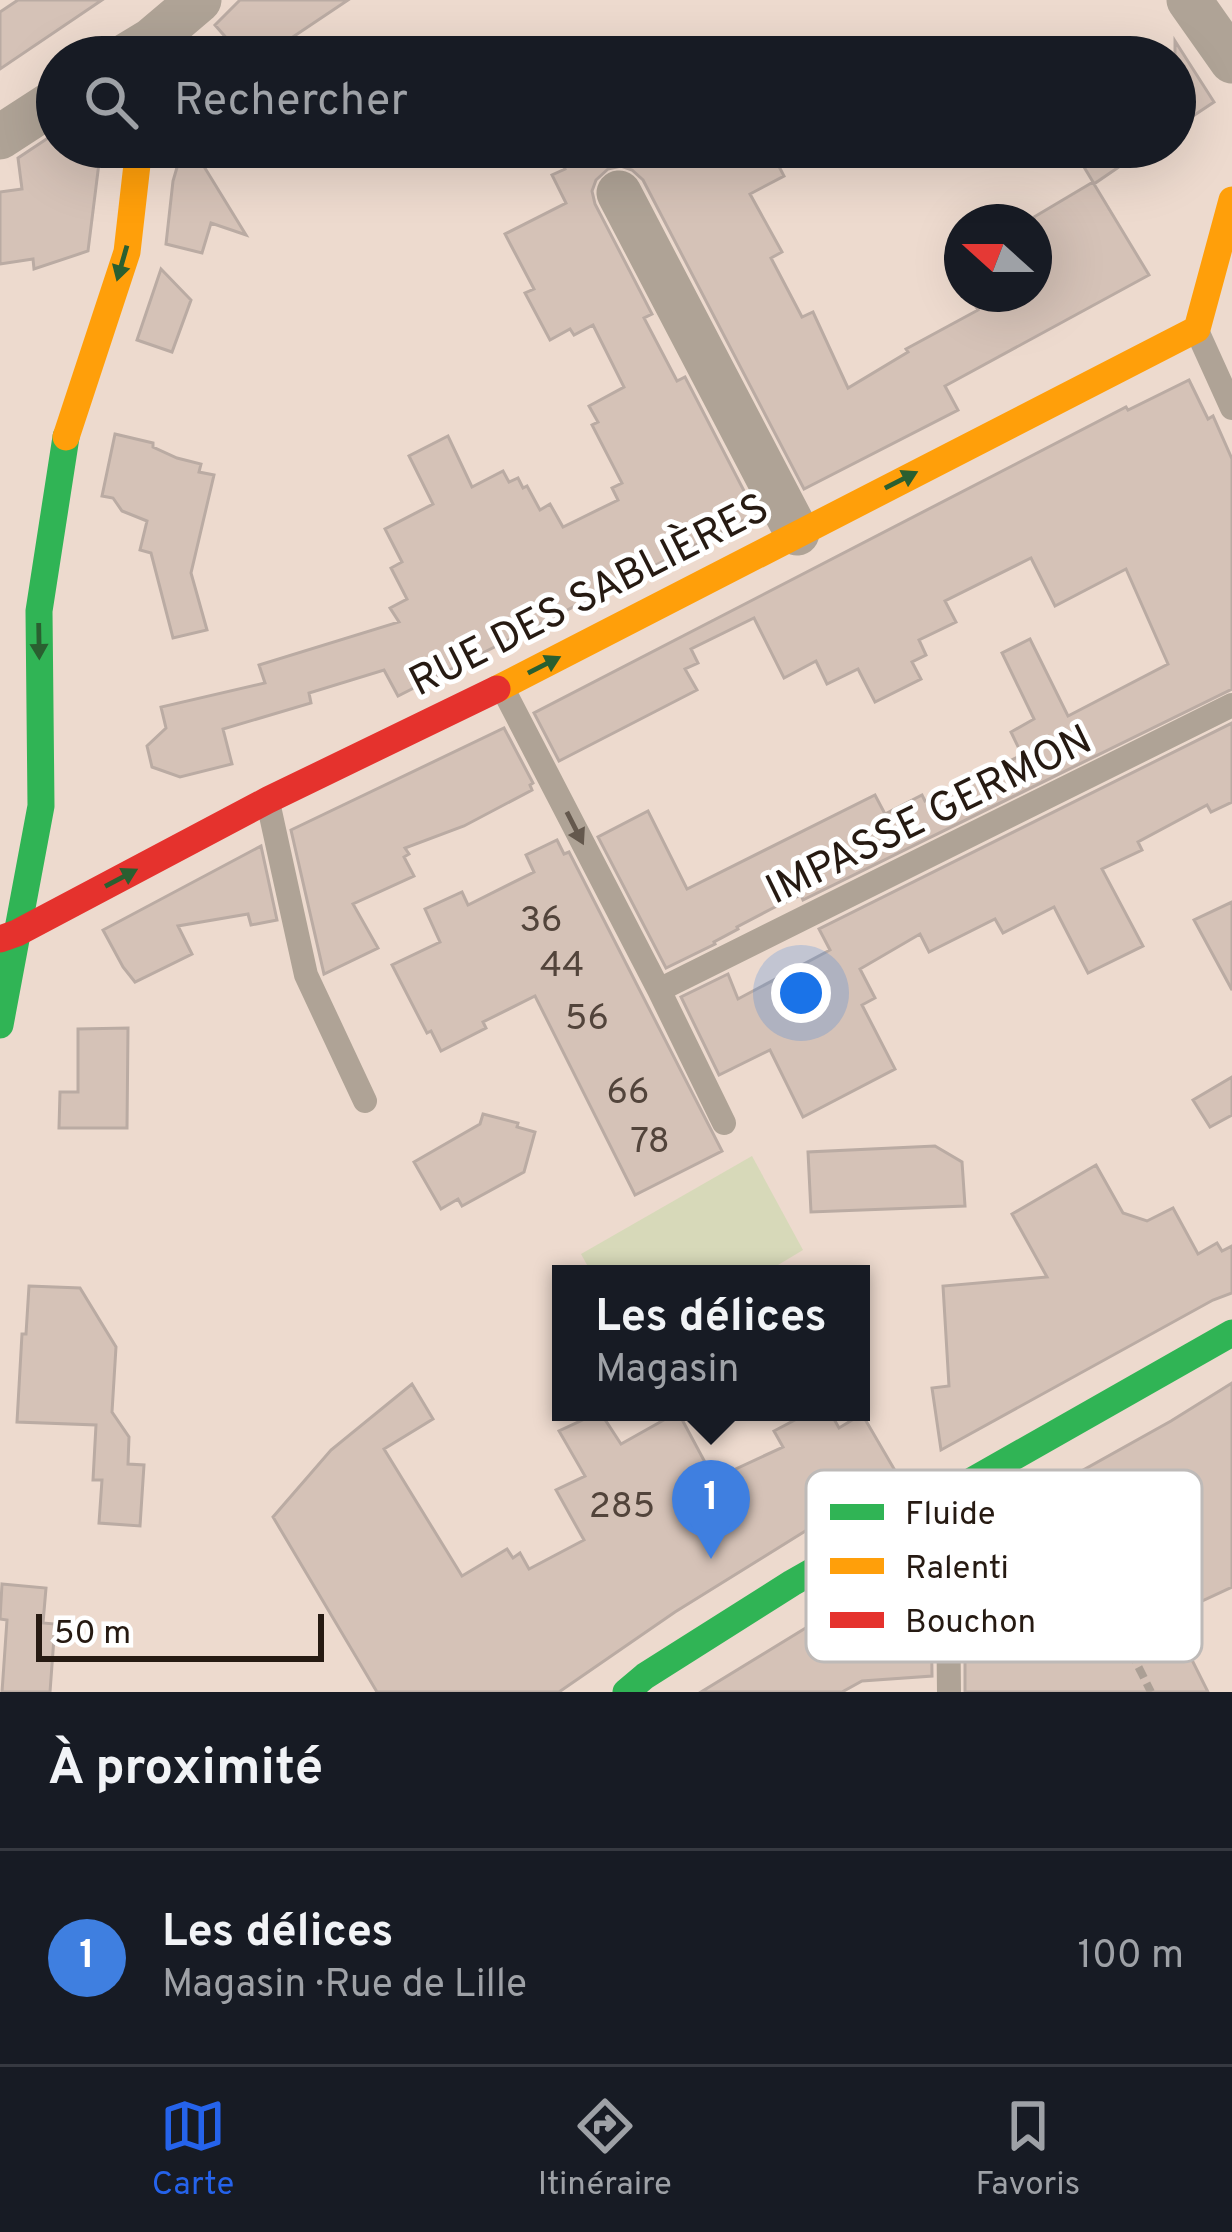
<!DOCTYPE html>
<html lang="fr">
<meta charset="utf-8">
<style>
:root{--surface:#171b24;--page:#20242c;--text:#f1f3f6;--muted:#9ea1a6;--line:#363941;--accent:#2563eb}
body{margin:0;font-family:Overpass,sans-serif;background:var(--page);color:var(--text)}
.compass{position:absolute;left:944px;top:204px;width:108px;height:108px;border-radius:50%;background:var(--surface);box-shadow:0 12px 48px #0002;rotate:291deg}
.scale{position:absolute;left:36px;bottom:30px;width:288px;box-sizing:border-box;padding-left:12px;border:6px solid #261a12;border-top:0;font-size:33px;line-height:42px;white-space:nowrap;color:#261a12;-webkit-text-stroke:9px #fff;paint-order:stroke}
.you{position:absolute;left:801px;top:993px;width:42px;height:42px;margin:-30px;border:9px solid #fff;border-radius:50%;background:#1a73e8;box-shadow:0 0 0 18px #1a73e833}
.badge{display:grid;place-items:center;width:78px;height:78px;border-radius:50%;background:var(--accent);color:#fff;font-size:39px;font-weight:700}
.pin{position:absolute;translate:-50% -99px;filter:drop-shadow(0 3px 6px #0008)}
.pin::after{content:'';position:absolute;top:63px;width:42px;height:36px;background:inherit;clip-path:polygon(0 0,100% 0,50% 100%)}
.popup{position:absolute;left:552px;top:1265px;width:318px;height:156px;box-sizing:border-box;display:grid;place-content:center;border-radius:0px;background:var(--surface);filter:drop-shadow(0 3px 9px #0005);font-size:39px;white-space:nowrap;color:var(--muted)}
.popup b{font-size:45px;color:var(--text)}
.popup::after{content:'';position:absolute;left:50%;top:100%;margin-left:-24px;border:24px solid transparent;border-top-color:var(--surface)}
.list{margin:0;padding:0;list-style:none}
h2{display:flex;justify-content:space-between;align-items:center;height:156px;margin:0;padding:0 48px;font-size:51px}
h2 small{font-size:39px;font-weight:400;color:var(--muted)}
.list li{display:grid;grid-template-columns:78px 1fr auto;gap:36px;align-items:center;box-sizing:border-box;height:216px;padding:0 48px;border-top:3px solid var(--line)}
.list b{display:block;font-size:45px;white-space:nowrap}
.list p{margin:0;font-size:39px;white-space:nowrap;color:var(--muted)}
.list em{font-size:39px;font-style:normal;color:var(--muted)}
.icon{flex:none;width:66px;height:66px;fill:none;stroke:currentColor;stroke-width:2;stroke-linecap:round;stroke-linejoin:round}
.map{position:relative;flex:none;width:1232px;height:1692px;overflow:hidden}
.search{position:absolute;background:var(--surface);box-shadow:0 12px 48px #0002;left:36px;right:36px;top:36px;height:132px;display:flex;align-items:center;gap:30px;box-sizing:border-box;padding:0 42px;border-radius:66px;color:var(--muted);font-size:45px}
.sheet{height:372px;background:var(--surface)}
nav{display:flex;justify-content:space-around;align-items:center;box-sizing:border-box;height:168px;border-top:3px solid var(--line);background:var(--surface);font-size:33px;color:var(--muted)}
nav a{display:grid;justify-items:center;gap:6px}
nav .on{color:var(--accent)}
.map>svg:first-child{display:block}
.green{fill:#d7d9b9}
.building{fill:#d5c2b7;stroke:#baaba3;stroke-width:3}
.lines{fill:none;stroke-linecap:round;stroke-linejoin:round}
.path{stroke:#ab9f95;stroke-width:8;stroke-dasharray:12 6;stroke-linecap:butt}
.lane{stroke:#afa396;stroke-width:24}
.street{stroke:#afa396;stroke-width:45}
.fast{stroke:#30b455;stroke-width:27}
.slow{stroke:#ff9f0a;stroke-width:27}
.jam{stroke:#e5322d;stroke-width:27}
.oneway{fill:#2a5f30}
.oneway2{fill:#64584d}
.labels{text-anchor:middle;stroke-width:10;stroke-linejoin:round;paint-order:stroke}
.number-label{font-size:36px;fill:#52443b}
.street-label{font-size:42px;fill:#261a12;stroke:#fff}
.key{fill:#fff;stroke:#bebab8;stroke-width:3}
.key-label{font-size:33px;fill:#261a12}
</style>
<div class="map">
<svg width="1232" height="1692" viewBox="0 0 1232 1692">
<rect width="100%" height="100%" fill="#eddace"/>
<path class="green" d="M752 1156 803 1250 763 1274H592L581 1254Z"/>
<path class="building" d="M18 0H102L0 69V12Z
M240 0H348L263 57H243L215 25Z
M1175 41 1214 102 1175 128Z
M57 132V147H101L88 251 34 269 33 259 0 264V192L22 189 18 158Z
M183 147H192L246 235 211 223 202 253 166 244 173 181Z
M555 147H632L641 165 674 147H769L784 176 750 194 782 252 771 258 802 317 813 312 848 388 908 352 906 349 978 310 968 294H1034V278L1047 271 1034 248V217L1093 182 1072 147H1148L1094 184 1149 275 945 386 958 410 804 489 643 180 632 170 621 166 608 169 596 180 592 191 595 204 652 314 644 318 677 381 685 377 756 514 398 696 384 670 309 693 311 703 223 729 232 764 180 777 152 767 147 746 166 728 161 707 265 683 259 665 399 622 390 608 407 599 391 568 402 562 385 529 433 504 409 456 448 436 472 487 503 471 509 482 518 478 523 488 527 486 540 510 550 504 563 527 618 500 612 488 622 483 592 425 598 422 589 406 624 387 593 325 574 335 570 329 550 340 525 293 534 289 505 234 566 203 552 175 565 169Z
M161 269 191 300 172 352 137 340Z
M1189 380 1208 419 1213 416 1232 459V689L803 900 801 895 773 908 737 927 738 929 714 942 715 944 666 968 598 837 648 811 687 889 875 795 885 814 922 795 925 801 1022 755 1011 732 1034 719 1002 653 1030 639 1068 716 1168 664 1126 569 1055 606 1031 558 945 601 956 622 919 640 926 655 912 662 921 679 875 702 858 669 827 684 816 661 784 678 754 618 691 649 698 663 685 669 697 690 559 761 534 713 1126 407 1128 410Z
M115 434 153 443V447L177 458 201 464 199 472 214 475 191 573 207 630 173 638 151 553 140 550 147 521 122 511 113 498 102 496Z
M1232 723V802L1211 812 1207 805 1138 842 1142 850 1102 869 1143 946 1088 973 1054 907 1003 933 995 919 929 952 920 934 860 969 875 998 862 1005 895 1069 803 1117 770 1050 719 1075 681 997 728 974 738 999 830 950 819 929Z
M504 728 533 783 530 785 532 790 464 826 405 848 409 854 404 857 414 876 353 904 378 948 324 974 291 830Z
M557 840 564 854 569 852 722 1151 635 1195 535 996 483 1022 486 1028 441 1051 431 1031 427 1033 392 965 440 942 425 909 462 892 468 905 534 872 526 855Z
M261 846 277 920 251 925 248 914 178 926 192 954 135 982 123 967 103 930Z
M1232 902V990L1194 920Z
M128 1028 127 1128H59L60 1092H78V1029Z
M1232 1077V1115L1210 1127 1193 1100Z
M483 1114 518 1123 517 1127 535 1132 524 1172 462 1206 458 1199 441 1209 414 1162 480 1124Z
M935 1146 962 1162 965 1206 811 1212 808 1152Z
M1096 1165 1123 1213 1147 1221 1173 1208 1198 1254 1217 1243 1222 1251 1232 1246V1293L1213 1300 941 1450 932 1388 949 1386 943 1286 1047 1277 1012 1214Z
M29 1286 80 1288 116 1347 112 1412 129 1437 128 1464 144 1465 140 1526 99 1523 102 1480H93L96 1425 17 1422 22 1334H26Z
M1232 1383V1587L1170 1616 1208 1692H965V1536L1171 1421Z
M412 1384 433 1419 384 1449 462 1576 507 1549 513 1558 520 1553 529 1569 584 1540 556 1490 585 1476 559 1431 600 1412 621 1444 678 1412 714 1479 783 1447 774 1431 810 1412H830L839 1428 862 1414 897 1474 675 1612 559 1692H377L273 1517 331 1450Z
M2 1584 46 1588 43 1623 55 1624 50 1692H2L7 1620 0 1619Z
M908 1584 924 1595H931L932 1676 862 1681 842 1692H701L840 1607H870L869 1597 881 1596 892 1587Z"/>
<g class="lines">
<path class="path" d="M1050 1490 1151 1692"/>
<path class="lane" d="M1198 333 1232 408
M502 687 659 990 724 1123
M268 802 306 975 365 1101
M659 990 1232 705
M947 1504 949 1692"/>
<path class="street" d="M1189 0 1232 61
M124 57 152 40 199 0
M0 137 57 100
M619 193 797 533"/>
<path class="fast" d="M0 1025 41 806 39 611 66 437
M626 1692 645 1676 792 1583 1232 1333"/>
<path class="slow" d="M66 437 127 252 139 147
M497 689 1197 329 1232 200"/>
<path class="jam" d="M0 939 17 933 268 800 497 689"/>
</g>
<defs><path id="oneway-solid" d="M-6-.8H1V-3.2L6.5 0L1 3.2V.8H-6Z" transform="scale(3)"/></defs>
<g class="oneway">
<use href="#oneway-solid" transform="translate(122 263) rotate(106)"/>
<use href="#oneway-solid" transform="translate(901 480) rotate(-27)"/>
<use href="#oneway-solid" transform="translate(39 641) rotate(89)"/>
<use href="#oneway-solid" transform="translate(544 665) rotate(-27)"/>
<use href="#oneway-solid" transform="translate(121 878) rotate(-28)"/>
</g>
<use class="oneway2" href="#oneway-solid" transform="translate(575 828) rotate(63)"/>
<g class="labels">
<g class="number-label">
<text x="541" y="931">36</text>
<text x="562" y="976">44</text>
<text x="587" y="1029">56</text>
<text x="628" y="1103">66</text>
<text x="650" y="1152">78</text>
<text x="622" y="1517">285</text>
</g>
<g class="street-label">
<text transform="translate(588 593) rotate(-27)" y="15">RUE DES SABLIÈRES</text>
<text transform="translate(928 813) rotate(-26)" y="15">IMPASSE GERMON</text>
</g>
</g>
<rect x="806" y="1470" width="396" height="192" rx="18" class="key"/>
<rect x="830" y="1504" width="54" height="16" fill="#30b455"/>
<rect x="830" y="1558" width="54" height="16" fill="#ff9f0a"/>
<rect x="830" y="1612" width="54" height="16" fill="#e5322d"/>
<g class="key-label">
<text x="905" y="1524">Fluide</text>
<text x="905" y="1578">Ralenti</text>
<text x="905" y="1632">Bouchon</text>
</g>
</svg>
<svg class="compass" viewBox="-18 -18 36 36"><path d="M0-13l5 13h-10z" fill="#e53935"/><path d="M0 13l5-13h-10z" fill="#9ea1a6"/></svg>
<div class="scale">50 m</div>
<div class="you"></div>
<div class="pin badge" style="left:711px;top:1559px;background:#3f7fe0">1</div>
<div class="popup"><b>Les délices</b>Magasin</div>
<div class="search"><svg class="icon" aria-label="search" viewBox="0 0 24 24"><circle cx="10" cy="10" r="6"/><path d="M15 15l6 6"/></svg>Rechercher</div>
</div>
<section class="sheet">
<h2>À proximité<small></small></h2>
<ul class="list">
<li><span class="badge" style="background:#3f7fe0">1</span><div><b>Les délices</b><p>Magasin · Rue de Lille</p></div><em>100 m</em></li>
</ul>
</section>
<nav>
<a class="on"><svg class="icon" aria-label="map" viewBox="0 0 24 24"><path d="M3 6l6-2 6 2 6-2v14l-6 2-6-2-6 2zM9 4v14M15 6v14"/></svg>Carte</a>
<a><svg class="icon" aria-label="directions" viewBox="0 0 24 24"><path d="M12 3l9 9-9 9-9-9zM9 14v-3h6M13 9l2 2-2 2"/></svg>Itinéraire</a>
<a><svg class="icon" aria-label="saved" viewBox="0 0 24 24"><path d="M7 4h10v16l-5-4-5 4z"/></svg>Favoris</a>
</nav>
